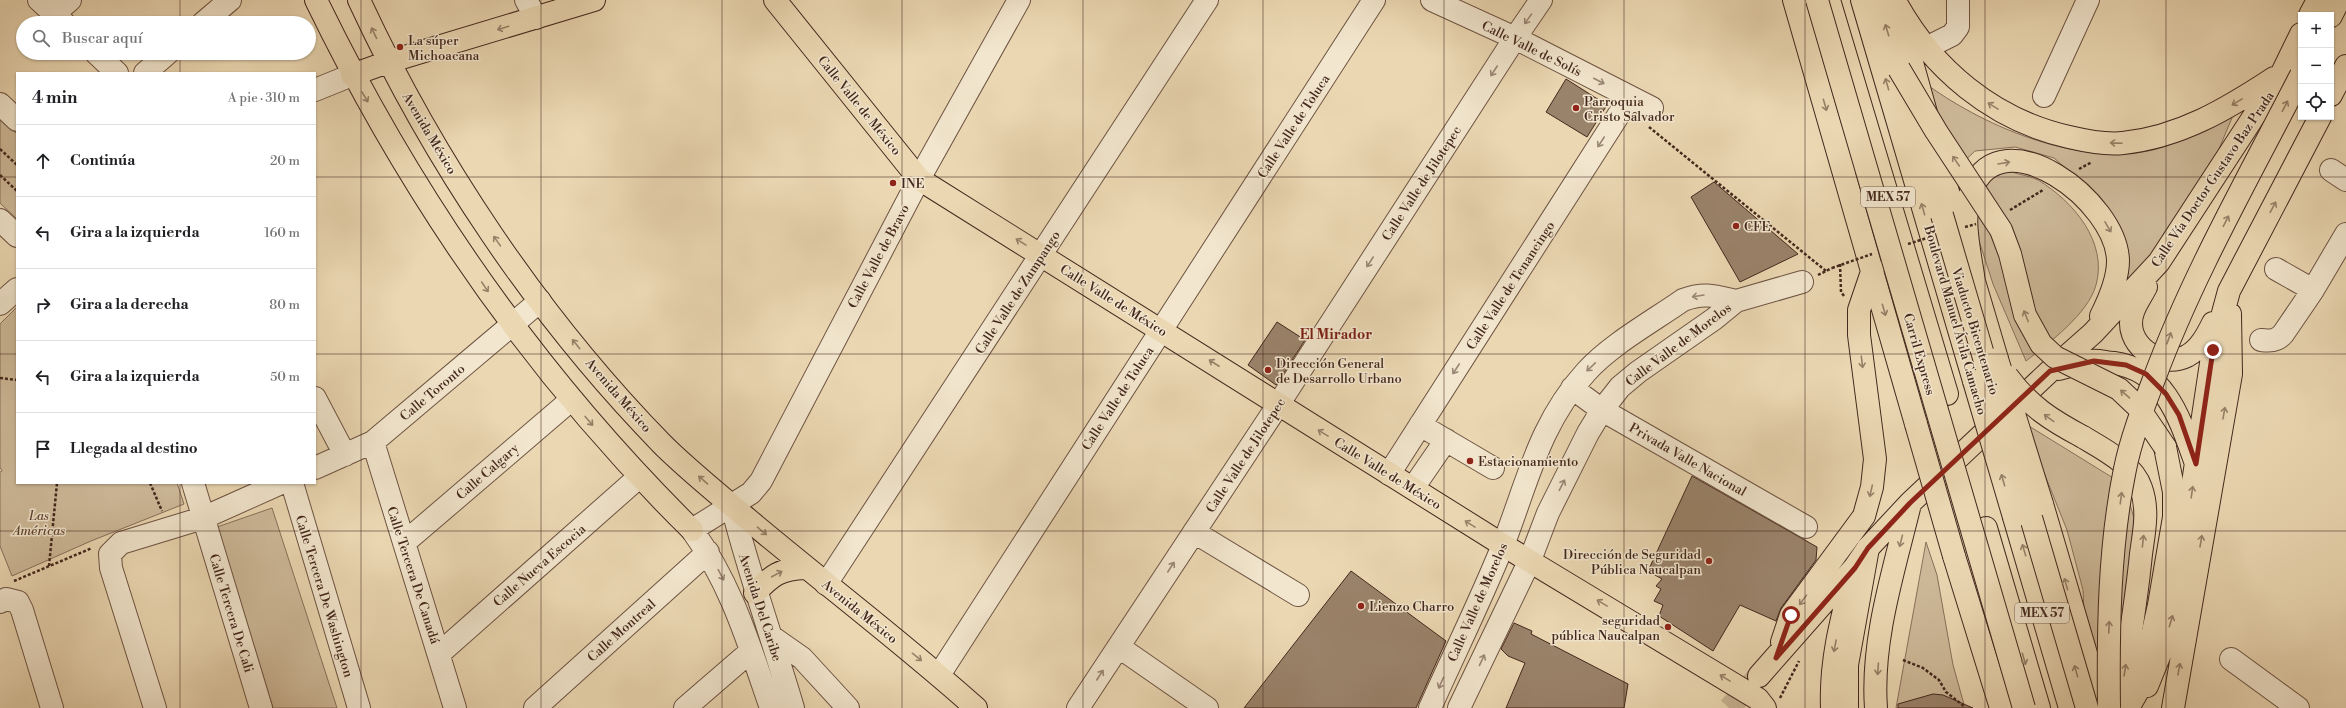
<!DOCTYPE html>
<html lang="es">
<meta charset="utf-8">
<style>
:root{--surface:#fff;--page:#f6f6f6;--text:#202124;--muted:#757577;--line:#e0e0e0}
body{margin:0;font-family:"Libre Bodoni",serif;background:var(--page);color:var(--text)}
.controls{position:absolute;right:12px;top:12px;display:grid;overflow:hidden;border-radius:0px;box-shadow:0 1px 3px #0004}
.controls button{width:36px;height:36px;display:grid;place-items:center;padding:0;border:0;border-bottom:1px solid var(--line);background:var(--surface);color:var(--text);font:20px sans-serif}
.stop{position:absolute;width:12px;height:12px;margin:-9px;border:3px solid #8f2418;border-radius:50%;background:#fff}
.stop.end{background:#8f2418;border-color:#fff;box-shadow:0 1px 4px #0008}
.list{margin:0;padding:0;list-style:none}
h2{display:flex;justify-content:space-between;align-items:center;height:52px;margin:0;padding:0 16px;font-size:17px}
h2 small{font-size:13px;font-weight:400;color:var(--muted)}
.list li{display:grid;grid-template-columns:26px 1fr auto;gap:12px;align-items:center;box-sizing:border-box;height:72px;padding:0 16px;border-top:1px solid var(--line)}
.list b{display:block;font-size:15px;white-space:nowrap}
.list em{font-size:13px;font-style:normal;color:var(--muted)}
.icon{flex:none;width:22px;height:22px;fill:none;stroke:currentColor;stroke-width:2;stroke-linecap:round;stroke-linejoin:round}
.map{position:relative;flex:none;width:2346px;height:708px;overflow:hidden}
.search{position:absolute;background:var(--surface);box-shadow:0 1px 3px #0004;left:16px;top:16px;width:300px;height:44px;display:flex;align-items:center;gap:10px;box-sizing:border-box;padding:0 14px;border-radius:22px;color:var(--muted);font-size:15px}
.panel{position:absolute;background:var(--surface);box-shadow:0 1px 3px #0004;left:16px;top:72px;width:300px;height:412px;border-radius:0px}
.map>svg:first-child{display:block}
.green{fill:#ceba9a;stroke:#88705c}
.building{fill:#9a836b;stroke:#43271d}
.lines{fill:none;stroke-linecap:round;stroke-linejoin:round}
.major-tunnel{stroke:#c9b595;stroke-width:22;stroke-dasharray:22 11;stroke-linecap:butt}
.minor-casing{stroke:#6d5342;stroke-width:24}
.major-casing{stroke:#43271d;stroke-width:24}
.highway-casing{stroke:#43271d;stroke-width:24}
.path{stroke:#43271d;stroke-width:2.5;stroke-dasharray:3 2;stroke-linecap:butt}
.minor{stroke:#f2e6ce;stroke-width:22}
.major{stroke:#ebd8b3;stroke-width:22}
.highway{stroke:#ebd8b3;stroke-width:22}
.major-bridge-casing{stroke:#43271d;stroke-width:24;stroke-linecap:butt}
.highway-bridge-casing{stroke:#43271d;stroke-width:24;stroke-linecap:butt}
.path-bridge{stroke:#43271d;stroke-width:2.5;stroke-dasharray:3 2;stroke-linecap:butt}
.major-bridge{stroke:#ebd8b3;stroke-width:22}
.highway-bridge{stroke:#ebd8b3;stroke-width:22}
.oneway{stroke:#9a8676}
.oneway2{stroke:#978068}
.route{stroke:#8f2418;stroke-width:5}
.grid{fill:none;stroke:#43271d;stroke-width:1;stroke-opacity:0.55}
.poi-dot{fill:#8f2418;stroke:#f2e6ce;stroke-width:1.5}
.labels{text-anchor:middle;stroke-width:3;stroke-linejoin:round;paint-order:stroke}
.shield{fill:#f2e6ce;stroke:#786052;stroke-width:1}
.shield-label{font-size:12px;font-weight:bold;fill:#43271d}
.poi-label{font-size:13px;fill:#43271d;stroke:#f2e6ce;text-anchor:start}
.street-label{font-size:13px;fill:#43271d;stroke:#f2e6ce}
.park-label{font-size:13px;font-style:italic;fill:#5f4436;stroke:#f2e6ce}
.neighbourhood-label{font-size:14px;font-weight:bold;fill:#7a1f14;stroke:#f2e6ce}
</style>
<div class="map">
<svg width="2346" height="708" viewBox="0 0 2346 708">
<rect width="100%" height="100%" fill="#ebd8b3"/>
<filter id="stains"><feTurbulence type="fractalNoise" baseFrequency=".005" numOctaves="4"/><feColorMatrix values="0 0 0 0 .2 0 0 0 0 .09 0 0 0 0 .02 0 0 0 .5 -.17"/></filter>
<radialGradient id="worn" r=".72"><stop offset=".6" stop-color="#630" stop-opacity="0"/><stop offset="1" stop-color="#630" stop-opacity=".3"/></radialGradient>
<path class="green" d="M1922 81C1981 125 2073 165 2148 151 2179 145 2206 127 2234 113L2206 180 2166 242 2127 284 2126 251 2088 188 2054 158 2015 147 1975 151 1953 172Z
M0 118 17 134V219L0 203Z
M2012 172C2020 175 2031 176 2038 180 2073 201 2108 242 2096 285 2088 314 2049 343 2026 361L1993 284 1972 219 1977 189 1998 173Z
M17 307V483H177L184 504 91 541 12 576 0 546V472L2 471 0 467V324Z
M2024 423 2118 481 2129 501 2134 518 2135 536 2124 648 2105 703 2085 634 2083 590 2067 530Z
M272 508 337 708H273L217 527Z
M1926 542 1937 575 1953 665 1965 708H1896Z"/>
<path class="building" d="M1566 79 1607 105 1587 137 1546 112Z
M1714 182 1798 254 1740 282 1691 197Z
M1277 322 1305 340 1276 385 1248 365Z
M1692 476 1817 547 1816 560 1781 608 1776 621 1740 605 1713 651 1659 616 1663 605 1654 601 1661 589 1656 586 1662 579 1648 571Z
M1351 571 1446 641 1416 708H1244Z
M1514 623 1532 631 1531 634 1628 684 1624 708H1506L1525 663 1508 656 1501 649Z
M1933 694 1943 695 1973 708H1898V704Z"/>
<g class="lines">
<path class="major-tunnel" d="M1729 708 1757 678"/>
<defs>
<path id="minor" d="M39 0 64 23
M526 0 536 18
M1432 0 1515 38 1652 108
M54 14 70 0
M203 23 230 0
M1926 48 1952 35 1958 27V0
M96 53 117 73
M145 73 168 53
M315 90 352 75
M2044 96 2088 0
M0 104 17 120
M2331 170 2346 180
M0 220 17 236
M2276 269 2313 290
M0 304 17 289
M2261 340C2270 341 2277 341 2283 334L2313 290 2346 234
M1572 388 1602 410 1806 527
M315 398 345 455
M1420 425 1493 468
M373 442 455 708
M315 468 373 442 540 301
M1389 474 1630 97
M193 483 261 708
M292 483 359 708
M1413 488 1446 440
M732 506C749 574 773 640 793 708
M1194 532 1298 595
M404 543 571 400
M826 584 1207 0
M0 602 6 599 18 602 22 610 52 708
M772 637 802 658 848 708
M1119 647 1207 708
M440 653 639 477
M2231 659 2298 708
M939 675 1374 0
M155 708 111 568 110 554 121 543 203 518 281 483
M535 708 708 552
M685 708 751 651
M771 708C749 645 732 585 692 530L751 493 761 481 919 179 1019 0
M1078 708 1278 405 1515 38 1541 0
M1430 708C1454 654 1481 600 1503 545 1528 481 1539 424 1586 372 1610 345 1653 321 1683 300 1704 292 1715 296 1736 301
M1459 708 1530 560 1548 513 1588 433 1602 410 1620 387 1638 372 1714 319 1736 301 1802 282"/>
<path id="major" d="M316 0C412 198 536 376 692 530
M359 0C433 160 538 317 662 444 687 469 717 493 744 516 821 581 901 641 976 708
M775 0 919 179 1503 545 1758 699 1765 708
M1794 0 1916 424
M1895 1C1932 69 1993 120 2069 137 2086 141 2105 145 2123 143 2180 137 2227 109 2274 78
M2310 15 2318 0
M1901 23 1960 235
M352 75 388 62 594 0
M2331 95 2346 66
M1970 268 1997 359
M1974 282C1970 251 1960 218 1972 189 2002 116 2117 201 2118 261 2118 280 2109 300 2101 316
M2146 287C2142 295 2136 303 2133 312 2122 343 2159 370 2187 356 2200 349 2207 335 2213 323
M2059 369C2070 366 2081 363 2092 361 2099 360 2107 363 2114 363 2165 370 2180 419 2195 461
M2083 437C2103 449 2133 464 2141 488 2149 510 2144 532 2141 554 2136 606 2127 657 2119 708
M2042 504 2102 708
M1954 556 2001 708
M755 593C772 575 780 569 805 568
M1782 642 1791 615 1864 516 1872 487 1875 459 1859 335V310L1873 269
M1759 676 1855 567 1868 548 1910 503 2050 371 2093 333 2159 262 2282 73 2301 34
M2147 686 2162 649 2174 609 2213 350 2229 291 2320 117
M1832 708C1830 660 1842 617 1854 571
M1876 708C1871 640 1894 570 1910 504
M2173 708 2231 374 2230 314"/>
<path id="highway" d="M1829 0 1947 394
M1862 0 1974 381
M1878 0 1942 215
M2331 16 2339 0
M1833 131 1869 172
M2014 517 2070 708
M1986 528 2039 708
M1847 708V665L1868 548
M2128 708 2139 689 2143 676 2159 605 2174 517V492L2165 447"/>
</defs>
<use href="#minor" class="minor-casing"/>
<use href="#major" class="major-casing"/>
<use href="#highway" class="highway-casing"/>
<path class="path" d="M1649 127 1826 271
M0 149 17 165
M2079 169 2092 162
M0 175 17 191
M2010 210 2043 190
M1840 264 1841 292 1844 296
M1818 275 1832 268
M0 378 17 380
M150 483 162 511
M49 566 57 483
M14 581 92 548
M1903 660 1923 668 1939 680 1946 692 1965 707
M1780 698 1799 661"/>
<use href="#minor" class="minor"/>
<use href="#major" class="major"/>
<use href="#highway" class="highway"/>
<defs>
<path id="major-bridge" d="M1997 359 2042 504
M2007 376C2029 406 2051 420 2083 437
M1916 424 1954 556"/>
<path id="highway-bridge" d="M1817 0 2024 708
M1899 69 1936 131 2001 230 2010 254 2025 315 2041 344 2055 357 2119 389 2138 407 2165 447
M1942 215 2087 708
M1974 381 2014 517
M2109 708C2108 629 2109 547 2125 469 2131 439 2143 408 2154 379 2193 274 2250 175 2301 75"/>
</defs>
<use href="#major-bridge" class="major-bridge-casing"/>
<use href="#highway-bridge" class="highway-bridge-casing"/>
<path class="path-bridge" d="M1965 227 1976 224
M1908 244 1930 237
M1832 268 1872 254"/>
<use href="#major-bridge" class="major-bridge"/>
<use href="#highway-bridge" class="highway-bridge"/>
</g>
<defs><path id="oneway-shaft" d="M-6 0H5M1.5-3L5.5 0L1.5 3" fill="none" stroke-width="1.6" stroke-linecap="round" stroke-linejoin="round"/></defs>
<g class="oneway">
<use href="#oneway-shaft" transform="translate(1528 19) rotate(125)"/>
<use href="#oneway-shaft" transform="translate(1494 71) rotate(123)"/>
<use href="#oneway-shaft" transform="translate(1599 81) rotate(27)"/>
<use href="#oneway-shaft" transform="translate(1601 142) rotate(123)"/>
<use href="#oneway-shaft" transform="translate(1370 262) rotate(123)"/>
<use href="#oneway-shaft" transform="translate(1698 296) rotate(171)"/>
<use href="#oneway-shaft" transform="translate(1591 367) rotate(136)"/>
<use href="#oneway-shaft" transform="translate(1456 369) rotate(123)"/>
<use href="#oneway-shaft" transform="translate(1562 485) rotate(-63)"/>
<use href="#oneway-shaft" transform="translate(1171 567) rotate(-57)"/>
<use href="#oneway-shaft" transform="translate(721 575) rotate(62)"/>
<use href="#oneway-shaft" transform="translate(1482 660) rotate(-65)"/>
<use href="#oneway-shaft" transform="translate(1100 675) rotate(-57)"/>
<use href="#oneway-shaft" transform="translate(1441 683) rotate(114)"/>
</g>
<g class="oneway2">
<use href="#oneway-shaft" transform="translate(503 28) rotate(163)"/>
<use href="#oneway-shaft" transform="translate(1887 30) rotate(-107)"/>
<use href="#oneway-shaft" transform="translate(374 33) rotate(-115)"/>
<use href="#oneway-shaft" transform="translate(1887 84) rotate(-106)"/>
<use href="#oneway-shaft" transform="translate(365 97) rotate(59)"/>
<use href="#oneway-shaft" transform="translate(2237 102) rotate(149)"/>
<use href="#oneway-shaft" transform="translate(1825 105) rotate(74)"/>
<use href="#oneway-shaft" transform="translate(1993 106) rotate(-148)"/>
<use href="#oneway-shaft" transform="translate(2285 106) rotate(-63)"/>
<use href="#oneway-shaft" transform="translate(2116 143) rotate(-178)"/>
<use href="#oneway-shaft" transform="translate(1956 161) rotate(-124)"/>
<use href="#oneway-shaft" transform="translate(2004 163) rotate(-10)"/>
<use href="#oneway-shaft" transform="translate(2273 207) rotate(-62)"/>
<use href="#oneway-shaft" transform="translate(1923 209) rotate(-106)"/>
<use href="#oneway-shaft" transform="translate(2226 221) rotate(-63)"/>
<use href="#oneway-shaft" transform="translate(2108 227) rotate(60)"/>
<use href="#oneway-shaft" transform="translate(497 241) rotate(-125)"/>
<use href="#oneway-shaft" transform="translate(1021 242) rotate(-148)"/>
<use href="#oneway-shaft" transform="translate(485 287) rotate(56)"/>
<use href="#oneway-shaft" transform="translate(1884 310) rotate(74)"/>
<use href="#oneway-shaft" transform="translate(2026 316) rotate(-112)"/>
<use href="#oneway-shaft" transform="translate(2169 338) rotate(-70)"/>
<use href="#oneway-shaft" transform="translate(576 344) rotate(-129)"/>
<use href="#oneway-shaft" transform="translate(1862 362) rotate(83)"/>
<use href="#oneway-shaft" transform="translate(1214 363) rotate(-147)"/>
<use href="#oneway-shaft" transform="translate(2125 394) rotate(-139)"/>
<use href="#oneway-shaft" transform="translate(2224 413) rotate(-80)"/>
<use href="#oneway-shaft" transform="translate(2049 418) rotate(-144)"/>
<use href="#oneway-shaft" transform="translate(589 421) rotate(49)"/>
<use href="#oneway-shaft" transform="translate(1323 433) rotate(-148)"/>
<use href="#oneway-shaft" transform="translate(703 480) rotate(-139)"/>
<use href="#oneway-shaft" transform="translate(2003 480) rotate(-106)"/>
<use href="#oneway-shaft" transform="translate(1871 491) rotate(103)"/>
<use href="#oneway-shaft" transform="translate(2192 492) rotate(-82)"/>
<use href="#oneway-shaft" transform="translate(2121 498) rotate(-82)"/>
<use href="#oneway-shaft" transform="translate(1470 524) rotate(-148)"/>
<use href="#oneway-shaft" transform="translate(762 531) rotate(40)"/>
<use href="#oneway-shaft" transform="translate(1901 541) rotate(104)"/>
<use href="#oneway-shaft" transform="translate(2143 541) rotate(-84)"/>
<use href="#oneway-shaft" transform="translate(2201 541) rotate(-80)"/>
<use href="#oneway-shaft" transform="translate(2024 550) rotate(-107)"/>
<use href="#oneway-shaft" transform="translate(777 574) rotate(-28)"/>
<use href="#oneway-shaft" transform="translate(2066 584) rotate(-106)"/>
<use href="#oneway-shaft" transform="translate(1803 600) rotate(126)"/>
<use href="#oneway-shaft" transform="translate(1602 603) rotate(-149)"/>
<use href="#oneway-shaft" transform="translate(2171 621) rotate(-73)"/>
<use href="#oneway-shaft" transform="translate(2109 627) rotate(-87)"/>
<use href="#oneway-shaft" transform="translate(1835 646) rotate(101)"/>
<use href="#oneway-shaft" transform="translate(917 657) rotate(39)"/>
<use href="#oneway-shaft" transform="translate(2024 659) rotate(74)"/>
<use href="#oneway-shaft" transform="translate(1878 669) rotate(94)"/>
<use href="#oneway-shaft" transform="translate(2179 669) rotate(-80)"/>
<use href="#oneway-shaft" transform="translate(2125 670) rotate(-81)"/>
<use href="#oneway-shaft" transform="translate(2076 671) rotate(-106)"/>
<use href="#oneway-shaft" transform="translate(1725 678) rotate(-149)"/>
</g>
<g class="lines">
<path class="route" d="M1791 615 1776 658 1855 568 1868 548 1910 503 2050 371 2094 361 2126 365 2146 374 2166 394 2179 415 2196 464 2213 350"/>
</g>
<path class="grid" d="M180 0V23M361 0V708M541 0V708M722 0V708M902 0V708M1083 0V708M1263 0V708M1444 0V708M1624 0V708M1805 0V708M1985 0V708M2166 0V708M180 53V73M0 177H17M315 177H2346M0 354H17M315 354H2346M180 483V708M0 531H2346"/>
<g class="poi-dot">
<circle cx="400" cy="47" r="4"/>
<circle cx="1576" cy="108" r="4"/>
<circle cx="893" cy="183" r="4"/>
<circle cx="1736" cy="226" r="4"/>
<circle cx="1268" cy="370" r="4"/>
<circle cx="1470" cy="461" r="4"/>
<circle cx="1709" cy="561" r="4"/>
<circle cx="1361" cy="606" r="4"/>
<circle cx="1668" cy="627" r="4"/>
</g>
<g class="labels">
<g class="shield">
<rect x="1861" y="187" width="54" height="20" rx="3"/>
<rect x="2015" y="603" width="54" height="20" rx="3"/>
</g>
<g class="shield-label">
<text x="1888" y="201">MEX 57</text>
<text x="2042" y="617">MEX 57</text>
</g>
<g class="poi-label">
<text x="408" y="45">La súper<tspan x="408" dy="15">Michoacana</tspan></text>
<text x="1584" y="106">Parroquia<tspan x="1584" dy="15">Cristo Salvador</tspan></text>
<text x="901" y="188">INE</text>
<text x="1744" y="231">CFE</text>
<text x="1276" y="368">Dirección General<tspan x="1276" dy="15">de Desarrollo Urbano</tspan></text>
<text x="1478" y="466">Estacionamiento</text>
<text x="1701" y="559" text-anchor="end">Dirección de Seguridad<tspan x="1701" dy="15">Pública Naucalpan</tspan></text>
<text x="1369" y="611">Lienzo Charro</text>
<text x="1660" y="625" text-anchor="end">seguridad<tspan x="1660" dy="15">pública Naucalpan</tspan></text>
</g>
<g class="street-label">
<text transform="translate(1532 48) rotate(26)" y="5">Calle Valle de Solís</text>
<text transform="translate(860 105) rotate(51)" y="5">Calle Valle de México</text>
<text transform="translate(1293 126) rotate(-57)" y="5">Calle Valle de Toluca</text>
<text transform="translate(430 133) rotate(59)" y="5">Avenida México</text>
<text transform="translate(2212 179) rotate(-56)" y="5">Calle Vía Doctor Gustavo Baz Prada</text>
<text transform="translate(1421 183) rotate(-57)" y="5">Calle Valle de Jilotepec</text>
<text transform="translate(878 256) rotate(-62)" y="5">Calle Valle de Bravo</text>
<text transform="translate(1510 285) rotate(-57)" y="5">Calle Valle de Tenancingo</text>
<text transform="translate(1017 292) rotate(-57)" y="5">Calle Valle de Zumpango</text>
<text transform="translate(1114 300) rotate(32)" y="5">Calle Valle de México</text>
<text transform="translate(1956 320) rotate(74)" y="5">Boulevard Manuel Ávila Camacho</text>
<text transform="translate(1976 331) rotate(73)" y="5">Viaducto Bicentenario</text>
<text transform="translate(1678 344) rotate(-37)" y="5">Calle Valle de Morelos</text>
<text transform="translate(1920 354) rotate(74)" y="5">Carril Express</text>
<text transform="translate(432 392) rotate(-40)" y="5">Calle Toronto</text>
<text transform="translate(619 395) rotate(49)" y="5">Avenida México</text>
<text transform="translate(1117 398) rotate(-57)" y="5">Calle Valle de Toluca</text>
<text transform="translate(1245 455) rotate(-57)" y="5">Calle Valle de Jilotepec</text>
<text transform="translate(1688 459) rotate(30)" y="5">Privada Valle Nacional</text>
<text transform="translate(487 471) rotate(-41)" y="5">Calle Calgary</text>
<text transform="translate(1388 473) rotate(32)" y="5">Calle Valle de México</text>
<text transform="translate(539 565) rotate(-41)" y="5">Calle Nueva Escocia</text>
<text transform="translate(414 575) rotate(72)" y="5">Calle Tercera De Canadá</text>
<text transform="translate(325 596) rotate(73)" y="5">Calle Tercera De Washington</text>
<text transform="translate(1477 602) rotate(-66)" y="5">Calle Valle de Morelos</text>
<text transform="translate(761 607) rotate(72)" y="5">Avenida Del Caribe</text>
<text transform="translate(860 611) rotate(39)" y="5">Avenida México</text>
<text transform="translate(232 613) rotate(73)" y="5">Calle Tercera De Cali</text>
<text transform="translate(621 630) rotate(-42)" y="5">Calle Montreal</text>
</g>
<g class="park-label">
<text x="39" y="520">Las<tspan x="39" dy="15">Américas</tspan></text>
</g>
<g class="neighbourhood-label">
<text x="1336" y="339">El Mirador</text>
</g>
</g>
<rect width="100%" height="100%" filter="url(#stains)"/>
<rect width="100%" height="100%" fill="url(#worn)"/>
</svg>
<div class="controls">
<button>+</button>
<button>−</button>
<button><svg class="icon" aria-label="locate" viewBox="0 0 24 24"><circle cx="12" cy="12" r="6"/><path d="M12 2v4M12 18v4M2 12h4M18 12h4"/></svg></button>
</div>
<div class="stop" style="left:1791px;top:615px"></div>
<div class="stop end" style="left:2213px;top:350px"></div>
<div class="search"><svg class="icon" aria-label="search" viewBox="0 0 24 24"><circle cx="10" cy="10" r="6"/><path d="M15 15l6 6"/></svg>Buscar aquí</div>
<section class="panel">
<h2>4 min<small>A pie · 310 m</small></h2>
<ul class="list">
<li><svg class="icon" aria-label="ahead" viewBox="0 0 24 24"><path d="M12 20V5M6 11l6-6 6 6"/></svg><div><b>Continúa</b></div><em>20 m</em></li>
<li><svg class="icon" aria-label="left" viewBox="0 0 24 24"><path d="M17 20v-9H6M10 6l-5 5 5 5"/></svg><div><b>Gira a la izquierda</b></div><em>160 m</em></li>
<li><svg class="icon" aria-label="right" viewBox="0 0 24 24"><path d="M7 20v-9h11M14 6l5 5-5 5"/></svg><div><b>Gira a la derecha</b></div><em>80 m</em></li>
<li><svg class="icon" aria-label="left" viewBox="0 0 24 24"><path d="M17 20v-9H6M10 6l-5 5 5 5"/></svg><div><b>Gira a la izquierda</b></div><em>50 m</em></li>
<li><svg class="icon" aria-label="arrive" viewBox="0 0 24 24"><path d="M6 21V4h12l-3 4 3 4H6"/></svg><div><b>Llegada al destino</b></div></li>
</ul>
</section>
</div>
